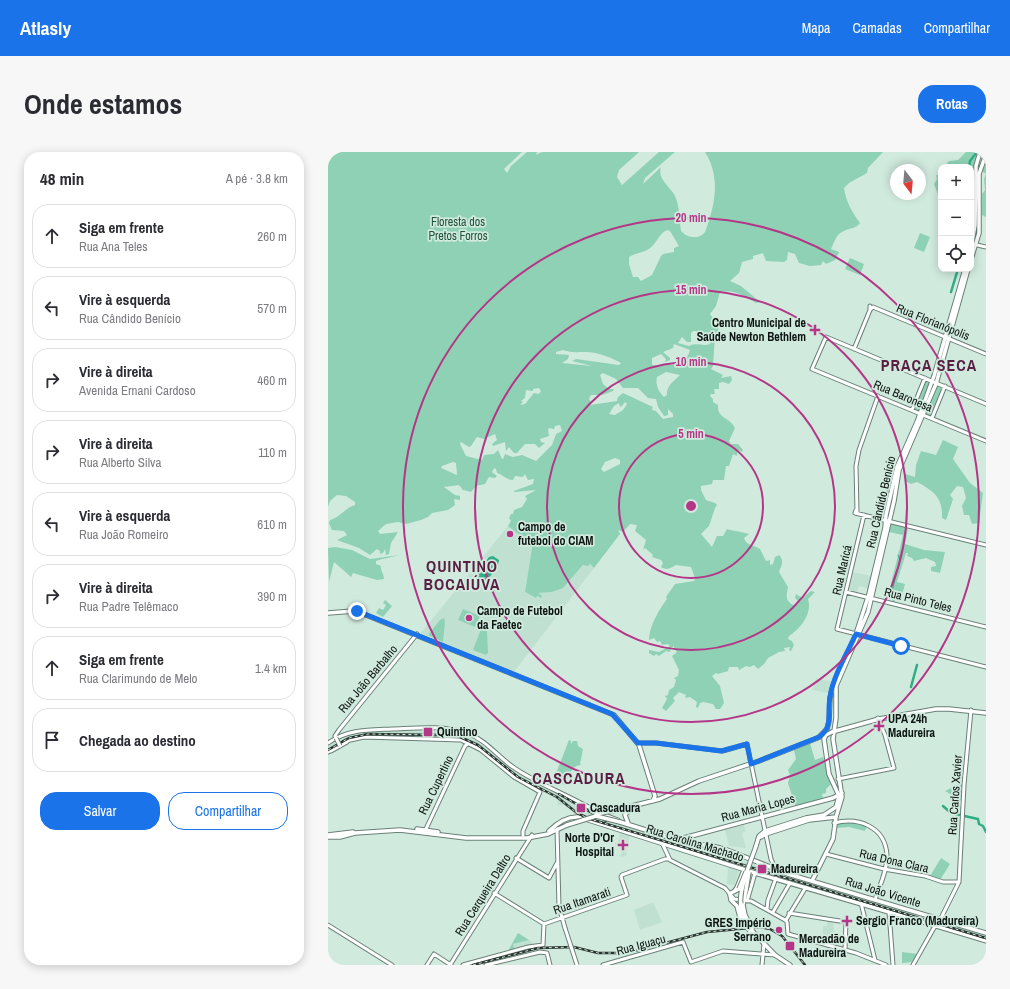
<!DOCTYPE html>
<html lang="pt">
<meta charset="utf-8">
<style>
:root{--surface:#fff;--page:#f7f7f7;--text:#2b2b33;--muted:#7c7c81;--line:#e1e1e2;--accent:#1a73e8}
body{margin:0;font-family:"Archivo Narrow",sans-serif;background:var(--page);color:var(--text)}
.controls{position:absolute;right:12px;top:12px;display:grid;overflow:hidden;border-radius:8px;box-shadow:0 2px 10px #0003}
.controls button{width:36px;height:36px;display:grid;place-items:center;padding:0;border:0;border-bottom:1px solid var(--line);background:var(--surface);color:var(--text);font:20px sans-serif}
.compass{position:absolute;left:562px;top:12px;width:36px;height:36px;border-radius:50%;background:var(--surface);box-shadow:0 2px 10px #0003;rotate:164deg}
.stop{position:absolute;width:12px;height:12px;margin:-9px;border:3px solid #1a73e8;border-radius:50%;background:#fff}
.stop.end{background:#1a73e8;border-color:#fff;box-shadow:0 1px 4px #0008}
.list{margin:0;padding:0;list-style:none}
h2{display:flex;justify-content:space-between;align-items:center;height:52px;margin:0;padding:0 16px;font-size:17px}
h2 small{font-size:13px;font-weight:400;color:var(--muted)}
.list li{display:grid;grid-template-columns:26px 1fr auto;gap:12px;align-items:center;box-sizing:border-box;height:64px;margin:0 8px 8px;padding:0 8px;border:1px solid var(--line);border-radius:16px}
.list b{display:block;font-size:15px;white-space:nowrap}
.list p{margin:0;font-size:13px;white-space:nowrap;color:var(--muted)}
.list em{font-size:13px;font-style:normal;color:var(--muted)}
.actions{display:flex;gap:8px;padding:12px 16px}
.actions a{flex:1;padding:9px 0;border:1px solid var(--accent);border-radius:16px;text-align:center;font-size:14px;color:var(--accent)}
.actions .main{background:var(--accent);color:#fff}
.icon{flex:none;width:22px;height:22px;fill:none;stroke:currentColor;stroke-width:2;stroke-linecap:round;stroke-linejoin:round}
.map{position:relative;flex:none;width:658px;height:813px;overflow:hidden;border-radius:16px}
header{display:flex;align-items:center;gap:24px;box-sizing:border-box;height:56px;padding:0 20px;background:var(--accent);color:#fff}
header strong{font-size:19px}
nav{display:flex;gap:22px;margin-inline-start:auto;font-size:14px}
.intro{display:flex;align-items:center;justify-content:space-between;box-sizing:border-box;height:96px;padding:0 24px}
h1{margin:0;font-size:28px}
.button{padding:10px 18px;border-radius:16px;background:var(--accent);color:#fff;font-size:14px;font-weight:700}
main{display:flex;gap:24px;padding:0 24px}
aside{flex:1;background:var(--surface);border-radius:16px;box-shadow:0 2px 10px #0003}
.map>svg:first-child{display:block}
.built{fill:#c0e1d2}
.green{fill:#8fd1b5;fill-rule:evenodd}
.water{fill:#2fae83}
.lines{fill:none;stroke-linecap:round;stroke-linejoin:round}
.stream{stroke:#2fae83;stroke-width:1}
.canal{stroke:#2fae83;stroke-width:2}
.river{stroke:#2fae83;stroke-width:2.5}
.secondary-casing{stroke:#6a8076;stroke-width:5}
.primary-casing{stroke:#6a8076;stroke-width:5.5}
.secondary{stroke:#fff;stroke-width:3}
.primary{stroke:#fff;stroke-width:3.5}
.rail-casing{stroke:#29342f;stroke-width:2.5}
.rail{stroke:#d1eade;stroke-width:1;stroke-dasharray:3;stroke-linecap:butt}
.secondary-bridge-casing{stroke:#6a8076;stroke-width:5;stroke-linecap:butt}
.primary-bridge-casing{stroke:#6a8076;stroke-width:5.5;stroke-linecap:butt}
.secondary-bridge{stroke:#fff;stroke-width:3}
.primary-bridge{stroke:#fff;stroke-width:3.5}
.route{stroke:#1a73e8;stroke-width:5}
.ring{fill:none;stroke:#b43787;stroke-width:2}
.poi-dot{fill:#b43787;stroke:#d1eade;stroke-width:1.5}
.labels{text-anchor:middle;stroke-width:3.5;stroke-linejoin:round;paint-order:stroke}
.park-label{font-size:12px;fill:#1f503d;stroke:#d1eade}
.street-label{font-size:12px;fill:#0c1511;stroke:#d1eade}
.poi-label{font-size:12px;font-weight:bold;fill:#0c1511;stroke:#d1eade;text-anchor:start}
.district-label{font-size:16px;font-weight:bold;letter-spacing:1px;fill:#5a1e43;stroke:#d1eade}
.centre{fill:#b43787;stroke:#d1eade;stroke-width:2}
.ring-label{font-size:12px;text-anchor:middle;font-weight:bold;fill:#b43787;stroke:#d1eade;stroke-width:3.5;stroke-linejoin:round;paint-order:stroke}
</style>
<header>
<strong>Atlasly</strong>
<nav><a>Mapa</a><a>Camadas</a><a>Compartilhar</a></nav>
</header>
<div class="intro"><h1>Onde estamos</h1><a class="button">Rotas</a></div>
<main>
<aside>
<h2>48 min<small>A pé · 3.8 km</small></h2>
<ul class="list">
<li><svg class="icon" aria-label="ahead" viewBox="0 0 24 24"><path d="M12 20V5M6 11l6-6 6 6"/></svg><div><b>Siga em frente</b><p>Rua Ana Teles</p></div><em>260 m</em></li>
<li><svg class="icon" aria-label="left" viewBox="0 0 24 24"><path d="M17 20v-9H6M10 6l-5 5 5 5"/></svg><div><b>Vire à esquerda</b><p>Rua Cândido Benício</p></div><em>570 m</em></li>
<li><svg class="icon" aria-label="right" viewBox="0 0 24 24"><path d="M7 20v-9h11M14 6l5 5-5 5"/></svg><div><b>Vire à direita</b><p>Avenida Ernani Cardoso</p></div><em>460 m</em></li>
<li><svg class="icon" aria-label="right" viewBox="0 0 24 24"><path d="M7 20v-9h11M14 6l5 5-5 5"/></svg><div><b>Vire à direita</b><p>Rua Alberto Silva</p></div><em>110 m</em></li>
<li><svg class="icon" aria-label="left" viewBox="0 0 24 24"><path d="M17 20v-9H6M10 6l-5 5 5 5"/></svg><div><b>Vire à esquerda</b><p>Rua João Romeiro</p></div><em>610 m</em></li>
<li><svg class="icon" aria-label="right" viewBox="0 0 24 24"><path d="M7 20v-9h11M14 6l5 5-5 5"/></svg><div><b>Vire à direita</b><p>Rua Padre Telêmaco</p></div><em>390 m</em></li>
<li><svg class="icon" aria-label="ahead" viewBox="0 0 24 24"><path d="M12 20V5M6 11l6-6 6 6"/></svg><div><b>Siga em frente</b><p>Rua Clarimundo de Melo</p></div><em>1.4 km</em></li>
<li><svg class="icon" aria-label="arrive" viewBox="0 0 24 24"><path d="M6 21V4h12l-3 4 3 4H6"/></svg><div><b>Chegada ao destino</b></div></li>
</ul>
<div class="actions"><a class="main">Salvar</a><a>Compartilhar</a></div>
</aside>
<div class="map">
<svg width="658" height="813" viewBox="0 0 658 813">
<rect width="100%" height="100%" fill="#d1eade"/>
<path class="built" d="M180 374 199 389 204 396 197 440 208 445 210 441 224 440 235 436 255 413 262 412 266 416 186 520 92 482Z
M524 420 544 424 541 437 531 434 529 441 520 438Z
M488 526 505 530 501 541 484 538Z
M76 577 113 578 145 586 194 623 251 651 280 668 658 783V788L253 664 236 653H229L230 649 228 647 190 626 153 596 132 586 41 583 33 584 0 599V594L24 582Z
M416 673 418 680 414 681 418 696 401 694 397 678Z
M292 680 302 683 298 700 299 703 293 705 292 703 294 702 290 693H287V691L290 690Z
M400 712 412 717 406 733 399 732Z
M325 750 334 770 312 778 306 758Z
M499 769 505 770 507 793 495 790V774H499Z
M201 788 207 793 186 797 185 792Z"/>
<path class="green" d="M0 0H194L176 17 179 21 183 14 199 0H209L208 3 214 0H311L291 18 289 25 294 33 331 0H347L317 26 315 32 333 15C329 26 341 34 346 42 352 53 351 66 353 79 359 86 371 88 377 80 387 54 393 25 377 0H555L540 16 539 21 521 31 516 36C518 50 524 60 532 71 528 77 520 76 514 80 508 83 506 91 503 97L511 100 507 108 498 112 495 109 493 113 482 114 471 111 467 102 460 100 459 108 456 110 438 109 435 101 425 104V107L414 110 411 121 402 129 413 134 432 150 428 151C416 144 406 137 392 140L388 154 382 162 384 165 392 170 390 179 387 183 385 214 383 217 395 223 393 226 403 224 404 228 401 232 395 230 391 231V237H386L387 242H383L382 244 385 247V250L390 253C389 267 402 265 407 276L401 289 403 292H410L415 298 414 300 409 298V304L405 302 401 314H398L396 328H385L384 332 373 334V338L378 348 387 351 389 353 387 356 381 374 373 382 384 395 389 384H395L399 377C401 378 419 381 421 382L416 386C418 394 427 393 432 397L438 409 442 408V413L445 412 447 405 451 403C457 409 453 414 451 420L460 435C459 442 456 448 465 453H468L470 449 467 446 468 442 474 446 483 439 487 440 480 447C485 462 471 478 461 484L460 487 464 489 466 493 463 499 461 498 462 495 456 496 457 499 451 500 440 506 436 512 430 517 426 513 422 515 418 514 411 518 410 515H401L400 519 390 522 388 521 384 524 392 534 396 551 392 557H388L385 552 375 550 372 551 370 556 368 555 369 550 362 545 357 546 358 543 351 540 345 546 347 549 338 559 334 556 339 547 337 544 340 543 341 538 346 535 348 528 346 526 350 524 351 518 344 504 349 500 346 497V494L343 496 342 500 338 499 331 504 328 502 326 504 321 501V498L331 500 342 494 340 492 334 493 332 489 329 490 326 486 321 488C321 474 331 458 339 447L338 445 347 432 366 429 367 426 363 415 348 413C342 416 340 419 333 415L335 411 333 408 324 405 325 403 317 396 315 398 318 388 307 379 309 373 302 372 295 380 290 378 292 382 266 416 262 412 260 414 255 413 235 436 224 440 210 441 214 444 213 446 209 444 208 446 197 440 204 396 199 389 180 374 183 369 181 366 183 362H185L186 358 194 355 199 347 197 344 208 338 186 340V339L205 332 206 327 200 328 197 322 195 325 187 324 185 328C176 327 176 323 169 321L168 317 166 316 164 320 169 324 167 326 161 325 157 332 148 334 143 340 135 338 131 333 116 335 127 343 132 344V348L126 347 127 353 120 358 104 361 100 365 93 368 78 372 70 370 58 372 50 379 52 382 70 380 63 391 61 402 58 403 57 397 55 401 52 402V399L49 397 42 403 31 396 9 388 19 383 16 379 4 378 1 371 2 368C11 366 17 356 27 353V350L18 344 9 343 2 349 0 355ZM339 78 342 79 351 94 346 96V100L335 102 333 104 324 123 313 129 310 125H305L301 112V105C307 101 313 101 319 98 328 94 330 82 339 78ZM365 179H368L370 185 376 186V183L382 181V192C375 195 369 190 361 194L350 191 354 185 359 190H363V181ZM346 192 362 198C359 208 356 208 347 211L348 212 346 213H324V206L333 202 338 207 337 210 342 208V206L335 200 345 196ZM235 198C244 201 247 200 256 200 267 199 285 206 293 211L291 213 248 207 244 209 264 214 234 211 240 207 241 203 228 202V200ZM338 220 352 223C346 229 338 234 339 243L336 245C331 240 327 233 329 225ZM275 221 288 227 295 236H310L320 246 328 247 330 255 336 264 340 263V257L345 262V265L335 267 328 259 324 258 325 255 295 241 290 245 289 249 262 253 264 251 261 247 263 243H274L285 239 286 237H281L275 232 272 223ZM211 236 213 239 211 242 206 241 197 252 192 253 195 250 193 249 197 246 198 238 205 239V237ZM297 250 299 252 295 258 287 263 281 262 286 254 291 251 292 255 294 254ZM232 273 234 279 228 282 224 293 208 309 194 303 185 305 177 302 175 307H174L170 298 166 302 156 303 154 308 138 304 132 292 133 290 141 295 143 294 149 285 156 287 167 282 169 288 164 292 165 294 177 290 178 299 181 295 186 301H189L197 292H207L211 296 217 291 213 290 212 287 221 284 220 278 221 276 226 277 227 274ZM287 306 292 308V312L276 320 273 317 277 310ZM125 310 128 311 129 323 113 316 114 314Z
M638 0H652L647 38H643V15H616L621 9 630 8Z
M658 8V65L654 63V42L657 38 656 27 658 22 654 19Z
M608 23H613V50L606 32 609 27Z
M592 81 602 85 596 100 586 96Z
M522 106 536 112 532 123 517 117Z
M598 228 616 234 603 265 585 258Z
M615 288 630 295 625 307 642 331 655 341 651 371 644 372 641 363H636L634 354 638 346 635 335 629 334 622 343 625 347 618 368 614 366C615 346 606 339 589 330L583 332 577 329V322L587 325 588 313 593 299 608 303Z
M563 371 580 376 577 392 596 398 617 400 612 421 603 419V415L608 414 607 410 598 406 586 409 584 406 579 404 580 401H578L569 430 577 432 573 446 568 445 566 451 564 450 565 446 560 444 575 383 561 380Z
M7 395 24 398 42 407 72 403C64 405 57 406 48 409V412L53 414C52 419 56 421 56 427L49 428 25 421 23 425 6 410 1 430 0 396Z
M57 448 64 454 55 465 48 461 51 456 55 458 58 453 55 451Z
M135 457 152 464 147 475 130 468Z
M116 466 117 470 115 490 100 483 112 468Z
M153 477 159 479 160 501 158 503 145 498Z
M241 588 243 589V592L245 589H249L250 594 255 597 252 612 254 613C244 612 240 625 237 633L229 630 231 625 227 624Z
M482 591 487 608 495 605 503 632 498 637V641L494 642 496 648 468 656 460 631 462 623 460 618 468 607 466 598Z
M635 630 634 649 617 639Z
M520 670 539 673 537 679 521 675 508 676V672Z
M613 706 622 712 612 728 602 724Z
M190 781 201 788 185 792 186 797 180 799Z
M574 800 590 802 584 810 574 811Z"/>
<path class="water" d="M165 404 171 408C171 416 156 433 148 434L144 432 143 430 161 405Z"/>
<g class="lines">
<path class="stream" d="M563 318 564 314
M561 329 563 321
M559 343 561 332
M564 439 572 408 570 403"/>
<path class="canal" d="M564 439V442L566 443"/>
<path class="river" d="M641 15 642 9 649 0
M623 140 630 117
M583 535 589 513
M615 654 623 661 650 667 651 672 655 674 658 680"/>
<defs>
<path id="secondary" d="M649 93 658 95
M542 158 545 155 658 202
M526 197 542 158V154
M658 252 498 185 484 217 658 289
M584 258 597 226
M604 266 617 234
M528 358 527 361 658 393
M529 360 528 314 531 298 550 244
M536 363 509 477 658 515
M518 440 658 475
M7 584 11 578 89 482
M0 591C20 577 41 578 64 577 89 576 114 573 139 581 158 588 169 604 185 615 205 629 228 638 249 649 263 656 275 663 290 668
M310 591H328L395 599 419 592 443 707 447 716
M3 599 19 590
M0 600 18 589 36 585 133 588 153 598 186 625 212 640 195 679V683
M510 627 566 616 557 583 550 566
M506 671C530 665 557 674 559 703 560 717 551 735 547 748
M229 677 231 755 237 776
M97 679 137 594 141 591
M334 691 342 708 397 736 406 747 423 749 457 768
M498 702 556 717 597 724 615 730H631
M188 706 221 726 229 711
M407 738 409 735 415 720 419 718
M166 741 216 772
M419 749 427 721
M533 751 547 808
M439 757 440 748 448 726
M445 760 462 731
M561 760 658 789
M561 760 565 813
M461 761 518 770 517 798
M457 768 459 770 460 782
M458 768 478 735
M612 768 631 730 636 633 643 558
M216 772 299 743 293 725 294 723 337 707H341
M0 773 64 813
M460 782 528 801 558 813
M99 813 106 802 123 813
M122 813 204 683
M135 813 200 795 215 793 216 772
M158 813 212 800 219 801 222 813
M275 813 355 790 363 810 395 799 447 803
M434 813 436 792
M585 813 607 774"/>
<path id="primary" d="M643 96 647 73 648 14 652 0
M643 107 651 81V22L658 2
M0 461 26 459 33 461 286 563 311 593 327 644 325 649
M504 580 551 567 608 557H621L658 561
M491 585 499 577 501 569 502 546 505 534 528 482 541 442 557 376 558 363 569 315 589 270 606 224 637 117
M288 658 332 647 371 629 431 609 492 585
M270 661 271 657 291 656
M292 670 360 691 384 694 399 698 460 722 658 781
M300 671 297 663 302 657
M89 677 110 680
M221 679C229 671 239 664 251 665L427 721 561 760
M0 683 25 680
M0 685H12L27 681 72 678 138 686H199L220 682 239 673
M433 685 438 682 481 668 508 665
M352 687 505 646 514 641
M428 694 431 684 437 679 478 666 496 663 508 655 511 644 501 622 496 587 498 583
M484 729 505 687 508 665 514 645 505 587 508 566V534L540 460 566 349 571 318 608 232 640 117
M403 741 411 737
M402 743 403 748 409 754
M415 753 418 738
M426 781 447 803 462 813"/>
</defs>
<use href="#secondary" class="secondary-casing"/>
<use href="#primary" class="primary-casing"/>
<use href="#secondary" class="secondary"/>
<use href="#primary" class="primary"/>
<defs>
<path id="rail" d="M0 598 21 586 40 582 113 583 132 585 150 593 190 625 229 645 249 661 262 667 658 786
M231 642 278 669
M145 813 210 796 246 795 270 801H293L311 798 379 780 432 775 442 777 454 784 477 813"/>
</defs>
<use href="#rail" class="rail-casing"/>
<use href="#rail" class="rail"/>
<defs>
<path id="secondary-bridge" d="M8 586 12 594
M237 776 249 813"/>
<path id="primary-bridge" d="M498 583 504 580
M268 662 288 658
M239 673 268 664 292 670
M411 737 418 720
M418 738 421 720
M415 753 417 763 424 777
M409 754 413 769 422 779
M426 781C400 755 418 724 428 694"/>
</defs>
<use href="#secondary-bridge" class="secondary-bridge-casing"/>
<use href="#primary-bridge" class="primary-bridge-casing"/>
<use href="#secondary-bridge" class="secondary-bridge"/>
<use href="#primary-bridge" class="primary-bridge"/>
</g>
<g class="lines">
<path class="route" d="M29 459 284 562 310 591H328L393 599 419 592 423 612 491 585C506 575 499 560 502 545 505 524 519 502 528 482L573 494"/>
</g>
<g class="ring">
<circle cx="363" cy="354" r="72"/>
<circle cx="363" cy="354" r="144"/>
<circle cx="363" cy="354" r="216"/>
<circle cx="363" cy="354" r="288"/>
</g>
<g class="poi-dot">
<path d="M485 172h4v4h4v4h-4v4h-4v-4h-4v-4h4z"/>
<circle cx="182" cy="382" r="4"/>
<circle cx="141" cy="466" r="4"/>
<path d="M549 568h4v4h4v4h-4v4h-4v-4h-4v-4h4z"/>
<rect x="95" y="575" width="10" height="10" rx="2"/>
<rect x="248" y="651" width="10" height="10" rx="2"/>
<path d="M293 687h4v4h4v4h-4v4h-4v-4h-4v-4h4z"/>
<rect x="429" y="712" width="10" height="10" rx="2"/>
<path d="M517 763h4v4h4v4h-4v4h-4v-4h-4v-4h4z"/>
<circle cx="451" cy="778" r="4"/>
<rect x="457" y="789" width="10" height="10" rx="2"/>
</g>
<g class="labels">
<g class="park-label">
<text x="130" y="74">Floresta dos<tspan x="130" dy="14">Pretos Forros</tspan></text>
</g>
<g class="street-label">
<text transform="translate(605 170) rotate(22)" y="4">Rua Florianópolis</text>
<text transform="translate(575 244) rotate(23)" y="4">Rua Baronesa</text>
<text transform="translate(553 350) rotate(-77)" y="4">Rua Cândido Benício</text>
<text transform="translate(514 418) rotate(-77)" y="4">Rua Maricá</text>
<text transform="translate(590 448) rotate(14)" y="4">Rua Pinto Teles</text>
<text transform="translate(40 527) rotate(-50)" y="4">Rua João Barbalho</text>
<text transform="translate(108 633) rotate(-64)" y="4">Rua Cupertino</text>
<text transform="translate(627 643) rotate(-86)" y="4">Rua Carlos Xavier</text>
<text transform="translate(430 656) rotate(-15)" y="4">Rua Maria Lopes</text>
<text transform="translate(367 691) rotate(17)" y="4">Rua Carolina Machado</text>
<text transform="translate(566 709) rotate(13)" y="4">Rua Dona Clara</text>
<text transform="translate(555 740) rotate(17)" y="4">Rua João Vicente</text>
<text transform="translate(155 743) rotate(-58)" y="4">Rua Cerqueira Daltro</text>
<text transform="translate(254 749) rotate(-19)" y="4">Rua Itamarati</text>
<text transform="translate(313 793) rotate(-15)" y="4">Rua Iguaçu</text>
</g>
<g class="poi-label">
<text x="478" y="175" text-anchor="end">Centro Municipal de<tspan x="478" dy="14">Saúde Newton Bethlem</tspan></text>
<text x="190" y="379">Campo de<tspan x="190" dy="14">futebol do CIAM</tspan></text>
<text x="149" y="463">Campo de Futebol<tspan x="149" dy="14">da Faetec</tspan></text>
<text x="560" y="571">UPA 24h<tspan x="560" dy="14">Madureira</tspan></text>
<text x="109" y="584">Quintino</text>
<text x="262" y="660">Cascadura</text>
<text x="286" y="690" text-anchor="end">Norte D'Or<tspan x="286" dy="14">Hospital</tspan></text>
<text x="443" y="721">Madureira</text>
<text x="528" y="773">Sergio Franco (Madureira)</text>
<text x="443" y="775" text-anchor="end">GRES Império<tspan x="443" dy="14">Serrano</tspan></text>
<text x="471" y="791">Mercadão de<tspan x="471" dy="14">Madureira</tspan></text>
</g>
<g class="district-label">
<text x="601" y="219">PRAÇA SECA</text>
<text x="134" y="420">QUINTINO<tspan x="134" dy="18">BOCAIÚVA</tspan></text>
<text x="251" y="632">CASCADURA</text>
</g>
</g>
<circle cx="363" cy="354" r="6" class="centre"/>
<g class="ring-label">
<text x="363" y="70">20 min</text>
<text x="363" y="142">15 min</text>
<text x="363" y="214">10 min</text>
<text x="363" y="286">5 min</text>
</g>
</svg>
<div class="controls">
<button>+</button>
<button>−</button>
<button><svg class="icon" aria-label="locate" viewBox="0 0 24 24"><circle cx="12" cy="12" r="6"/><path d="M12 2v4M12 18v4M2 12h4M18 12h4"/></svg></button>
</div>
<svg class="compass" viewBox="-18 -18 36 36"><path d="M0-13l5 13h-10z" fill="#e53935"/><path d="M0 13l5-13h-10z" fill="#7c7c81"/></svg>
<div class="stop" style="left:573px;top:494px"></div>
<div class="stop end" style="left:29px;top:459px"></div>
</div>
</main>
